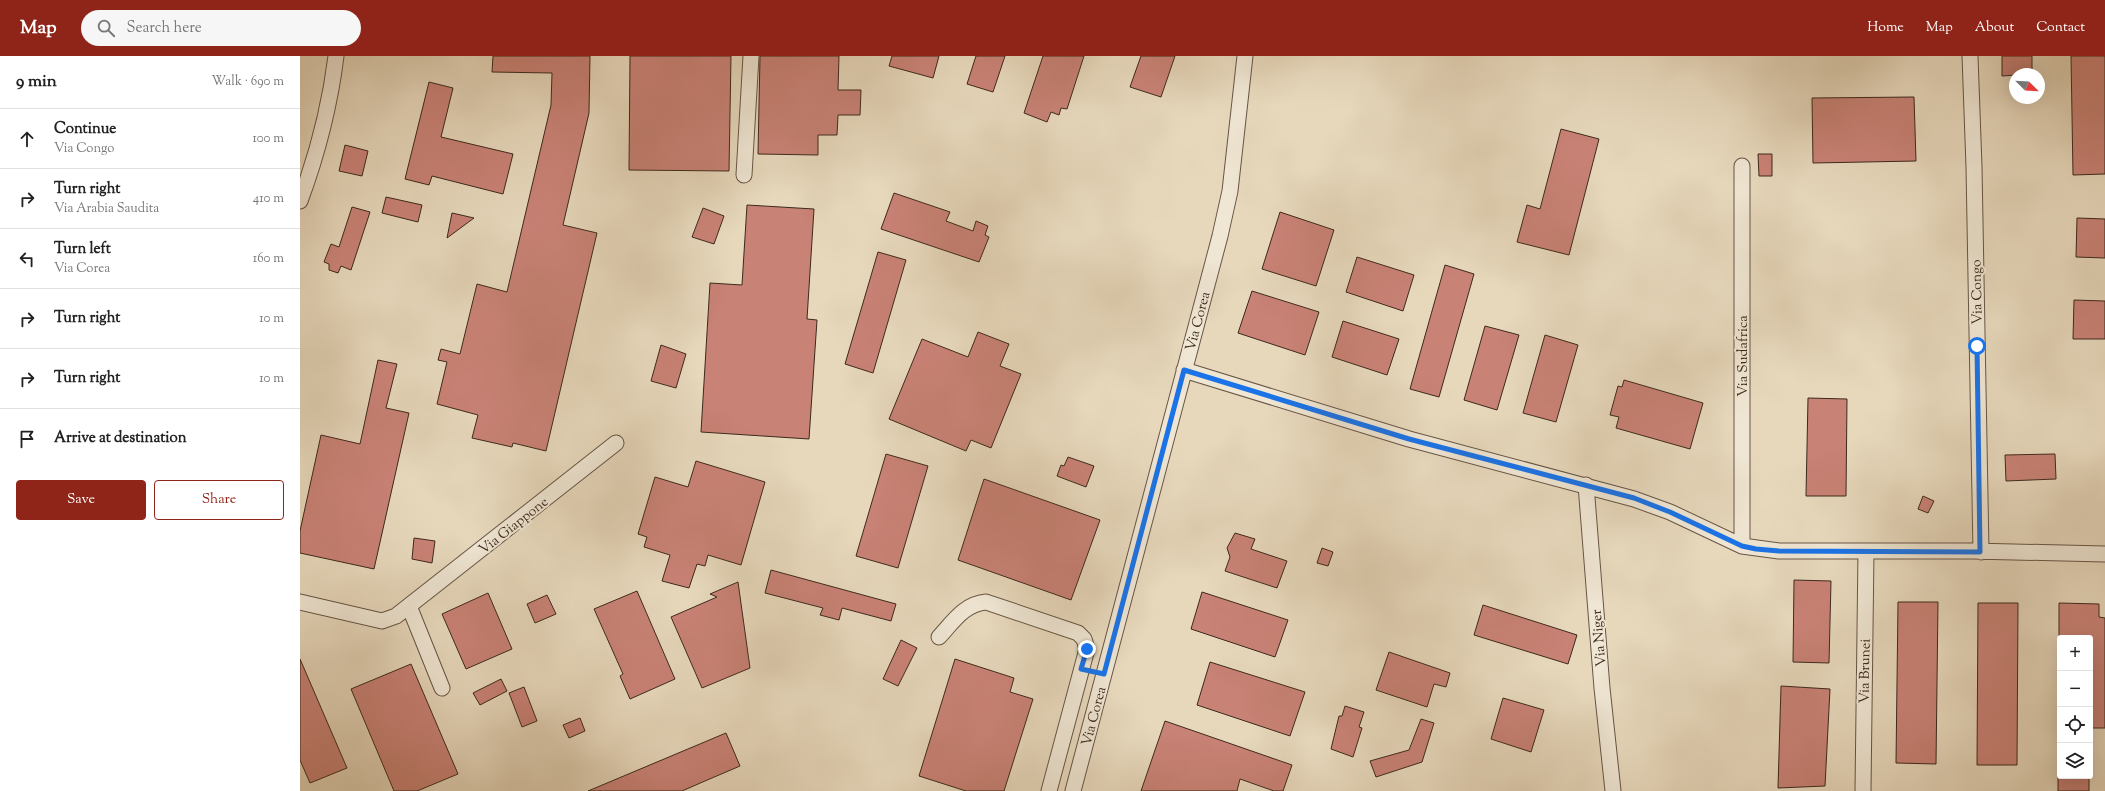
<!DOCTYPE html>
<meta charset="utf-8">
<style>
:root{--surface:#fff;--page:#f6f6f6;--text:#222;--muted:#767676;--line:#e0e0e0;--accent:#8f2418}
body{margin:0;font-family:"Sorts Mill Goudy",serif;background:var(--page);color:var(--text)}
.controls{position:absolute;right:12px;bottom:12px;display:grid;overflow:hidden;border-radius:4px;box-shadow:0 4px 16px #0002}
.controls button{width:36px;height:36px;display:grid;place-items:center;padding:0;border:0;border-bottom:1px solid var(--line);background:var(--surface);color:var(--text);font:20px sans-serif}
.compass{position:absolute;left:1709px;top:12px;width:36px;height:36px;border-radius:50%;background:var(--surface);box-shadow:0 4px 16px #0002;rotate:114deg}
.stop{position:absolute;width:12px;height:12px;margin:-9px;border:3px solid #1a73e8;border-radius:50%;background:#fff}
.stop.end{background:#1a73e8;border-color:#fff;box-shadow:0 1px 4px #0008}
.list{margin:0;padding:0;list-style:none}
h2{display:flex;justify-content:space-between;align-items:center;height:52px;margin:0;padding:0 16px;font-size:17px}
h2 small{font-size:13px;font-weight:400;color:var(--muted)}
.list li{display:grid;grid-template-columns:26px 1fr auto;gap:12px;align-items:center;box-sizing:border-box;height:60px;padding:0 16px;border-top:1px solid var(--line)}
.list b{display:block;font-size:15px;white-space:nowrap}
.list p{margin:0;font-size:13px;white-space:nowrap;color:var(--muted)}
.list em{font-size:13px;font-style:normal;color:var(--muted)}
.actions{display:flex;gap:8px;padding:12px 16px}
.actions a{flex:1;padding:9px 0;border:1px solid var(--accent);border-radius:4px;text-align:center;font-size:14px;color:var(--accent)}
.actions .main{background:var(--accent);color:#fff}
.icon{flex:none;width:22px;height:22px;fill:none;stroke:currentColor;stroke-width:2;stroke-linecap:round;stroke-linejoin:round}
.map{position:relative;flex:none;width:1805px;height:735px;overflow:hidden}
header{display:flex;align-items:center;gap:24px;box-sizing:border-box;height:56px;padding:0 20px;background:var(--accent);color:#fff}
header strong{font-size:19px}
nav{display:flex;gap:22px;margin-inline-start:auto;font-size:14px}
.search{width:280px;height:36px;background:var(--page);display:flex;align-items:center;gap:10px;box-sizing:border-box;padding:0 14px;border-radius:22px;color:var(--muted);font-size:15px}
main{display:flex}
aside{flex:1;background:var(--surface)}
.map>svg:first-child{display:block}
.building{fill:#c98276;stroke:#3d291d}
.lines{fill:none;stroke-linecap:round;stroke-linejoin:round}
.minor-casing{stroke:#685545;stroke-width:17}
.minor{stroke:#efe6d3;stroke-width:15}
.route{stroke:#1a73e8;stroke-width:5}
.labels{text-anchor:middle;stroke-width:4;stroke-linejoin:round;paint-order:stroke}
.street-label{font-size:14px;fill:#3d291d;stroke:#efe6d3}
</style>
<header>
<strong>Map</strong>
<div class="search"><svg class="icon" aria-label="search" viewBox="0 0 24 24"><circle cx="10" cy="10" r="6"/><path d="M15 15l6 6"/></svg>Search here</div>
<nav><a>Home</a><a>Map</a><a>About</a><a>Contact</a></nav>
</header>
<main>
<aside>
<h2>9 min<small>Walk · 690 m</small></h2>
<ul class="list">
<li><svg class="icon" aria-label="ahead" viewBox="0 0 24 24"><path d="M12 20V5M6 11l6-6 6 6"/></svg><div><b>Continue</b><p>Via Congo</p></div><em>100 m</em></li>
<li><svg class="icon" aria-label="right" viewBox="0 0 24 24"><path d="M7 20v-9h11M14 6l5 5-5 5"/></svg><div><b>Turn right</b><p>Via Arabia Saudita</p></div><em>410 m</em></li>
<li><svg class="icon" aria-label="left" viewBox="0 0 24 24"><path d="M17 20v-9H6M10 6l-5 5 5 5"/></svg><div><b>Turn left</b><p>Via Corea</p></div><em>160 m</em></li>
<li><svg class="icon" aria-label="right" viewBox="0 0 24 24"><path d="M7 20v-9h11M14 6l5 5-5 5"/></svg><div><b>Turn right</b></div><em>10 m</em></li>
<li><svg class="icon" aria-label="right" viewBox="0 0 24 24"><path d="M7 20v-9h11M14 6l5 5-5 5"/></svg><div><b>Turn right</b></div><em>10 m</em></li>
<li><svg class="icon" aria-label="arrive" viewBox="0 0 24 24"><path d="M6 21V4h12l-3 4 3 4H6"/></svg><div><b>Arrive at destination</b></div></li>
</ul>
<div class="actions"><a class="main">Save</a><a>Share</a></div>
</aside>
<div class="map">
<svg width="1805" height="735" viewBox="0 0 1805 735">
<rect width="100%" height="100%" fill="#e7d8bc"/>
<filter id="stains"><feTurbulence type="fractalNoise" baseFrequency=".005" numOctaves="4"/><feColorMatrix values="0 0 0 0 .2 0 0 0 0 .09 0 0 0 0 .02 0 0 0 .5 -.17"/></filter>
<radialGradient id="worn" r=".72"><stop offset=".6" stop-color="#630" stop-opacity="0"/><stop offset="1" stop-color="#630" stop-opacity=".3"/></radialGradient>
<path class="building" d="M193 0H290L289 57 263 169 297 177 246 395 213 387 212 391 172 382 178 359 137 348 147 306 138 304 141 293 160 298 177 228 207 236 251 49 252 17 192 16Z
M330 0H431L429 115 329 114Z
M460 0H539L538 34H561L560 59H538L537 79H518V99L458 98Z
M592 0H639L633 22 589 10Z
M676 0H705L693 36 667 28Z
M743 0H784L767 53 761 52 759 59 751 56 747 66 724 57Z
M841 0H875L861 41 830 31Z
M1702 0H1732V18L1702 20Z
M1771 0H1805V118L1773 119Z
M129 26 153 32 141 81 213 98 203 138 132 120 129 129 105 123Z
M1614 41 1616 105 1513 107 1512 42Z
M1261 73 1299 83 1269 199 1217 186 1227 149 1240 153Z
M45 89 68 95 62 120 39 115Z
M1458 98H1472V120H1459Z
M594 137 650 156 646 165 673 175 676 165 688 170 685 179 689 181 679 206 581 173Z
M86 141 122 149 118 166 82 157Z
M447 149 514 153 507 263 517 264 509 383 401 376 410 227 442 229Z
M52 151 70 156 51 214 41 210 38 217 29 214V208L24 206 31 188 39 191Z
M403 152 424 160 414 188 392 181Z
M980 156 1034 174 1016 230 962 213Z
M152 157 174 162 147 182Z
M1777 162 1805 163V202L1776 201Z
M578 196 606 204 573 317 545 308Z
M1057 201 1114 219 1103 255 1046 236Z
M1145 209 1174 218 1139 341 1110 333Z
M952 235 1019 256 1005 299 938 277Z
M1774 244 1805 245V283H1773Z
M1043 265 1099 283 1087 319 1032 301Z
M1185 270 1219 279 1197 354 1164 344Z
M678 276 709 288 700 310 721 318 691 392 671 384 666 395 589 363 622 283 668 301Z
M1245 279 1278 289 1256 366 1223 357Z
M361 289 386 298 376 332 351 325Z
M78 304 97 308 86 352 109 357 74 513 0 497V475L21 379 60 388Z
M1324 324 1403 347 1390 393 1316 372 1319 361 1310 359 1318 330 1322 331Z
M1508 342 1547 343 1546 440H1506Z
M586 398 628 410 598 512 556 500Z
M1755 398 1756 423 1706 425 1705 399Z
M768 401 794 410 786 431 757 420 761 409 764 410Z
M396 405 465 426 441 509 408 499 405 510 397 508 389 532 362 525 370 499 344 491 347 481 338 478 355 421 388 431Z
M684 423 800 464 771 544 658 504Z
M1623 440 1634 445 1628 457 1618 453Z
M935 477 955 483 951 493 987 505 977 532 925 515 930 501 927 492Z
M114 482 135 485 132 507 112 503Z
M1022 492 1033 496 1028 510 1017 507Z
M471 514 596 548 591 565 542 552 539 564 520 559 523 552 465 537Z
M1494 524 1531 525 1529 607 1493 606Z
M438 526 450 612 402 632 371 561 417 541 410 538Z
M337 535 375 623 330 643 320 620 323 618 294 553Z
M902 536 988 564 975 601 891 573Z
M188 537 212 593 166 613 142 558Z
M247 539 256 558 235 567 227 548Z
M1598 546H1638L1636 708 1596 707Z
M1678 547H1718L1717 709H1677Z
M1759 547 1799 548V561L1805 562V672H1790V582H1759Z
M1183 549 1277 579 1268 608 1174 579Z
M601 584 617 592 598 630 583 623Z
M1089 596 1150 617 1146 631 1134 628 1127 651 1076 634Z
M0 603 47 712 10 727 0 704Z
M655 603 714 622 710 636 733 643 704 735H666L619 720Z
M910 606 1005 636 990 680 897 649Z
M111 608 158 718 117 735H94L51 633Z
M201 623 207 635 180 649 173 637Z
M1481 630 1530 633 1525 730 1478 732Z
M224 631 237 665 222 671 209 637Z
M1203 642 1244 654 1231 696 1191 683Z
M1045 650 1064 656 1059 671 1062 672 1053 701 1031 693 1039 660H1042Z
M280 662 285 675 269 682 263 669Z
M1121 663 1134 667 1122 706 1076 721 1070 705 1109 694Z
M865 665 992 709 983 735H974L940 723 937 735H841Z
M426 677 440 710 405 725 382 735H288Z
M1758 720H1789V735H1758Z"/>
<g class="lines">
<defs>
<path id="minor" d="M1670 0 1674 111 1681 496
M444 119 451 0
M0 145C17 99 30 49 36 0
M884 314 1109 383 1334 443 1370 456 1442 490 1479 495H1672L1805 498
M1286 429 1302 632 1313 735
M1442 490V110
M0 546 82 565 96 560 316 387
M109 550 142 632
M639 581C653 566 664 548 686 546L778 577 784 583 787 593 749 735
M773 735 920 180 930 135 945 0
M1563 735 1566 495"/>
</defs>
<use href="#minor" class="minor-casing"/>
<use href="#minor" class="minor"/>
</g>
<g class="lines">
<path class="route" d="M787 593 781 613 804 618 884 314 1109 383 1334 442 1370 456 1442 490 1456 493 1479 495 1680 496 1677 290"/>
</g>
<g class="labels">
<g class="street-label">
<text transform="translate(1676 236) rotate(-91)" y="5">Via Congo</text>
<text transform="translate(897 265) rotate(-75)" y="5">Via Corea</text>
<text transform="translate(1442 300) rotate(-90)" y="5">Via Sudafrica</text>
<text transform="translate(213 469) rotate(-38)" y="5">Via Giappone</text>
<text transform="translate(1298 582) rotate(-95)" y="5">Via Niger</text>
<text transform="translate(1564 615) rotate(-89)" y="5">Via Brunei</text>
<text transform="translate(793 660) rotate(-75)" y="5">Via Corea</text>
</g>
</g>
<rect width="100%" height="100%" filter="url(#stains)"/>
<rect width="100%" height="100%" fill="url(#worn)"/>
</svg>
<div class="controls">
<button>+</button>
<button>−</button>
<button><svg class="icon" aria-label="locate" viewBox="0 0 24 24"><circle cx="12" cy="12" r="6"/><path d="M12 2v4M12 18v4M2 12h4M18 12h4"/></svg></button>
<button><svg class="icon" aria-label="layers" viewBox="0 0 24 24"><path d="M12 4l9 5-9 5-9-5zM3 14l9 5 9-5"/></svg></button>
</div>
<svg class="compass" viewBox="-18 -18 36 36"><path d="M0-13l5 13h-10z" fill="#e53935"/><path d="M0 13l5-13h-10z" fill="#767676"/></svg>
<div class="stop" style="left:1677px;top:290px"></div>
<div class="stop end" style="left:787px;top:593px"></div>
</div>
</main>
